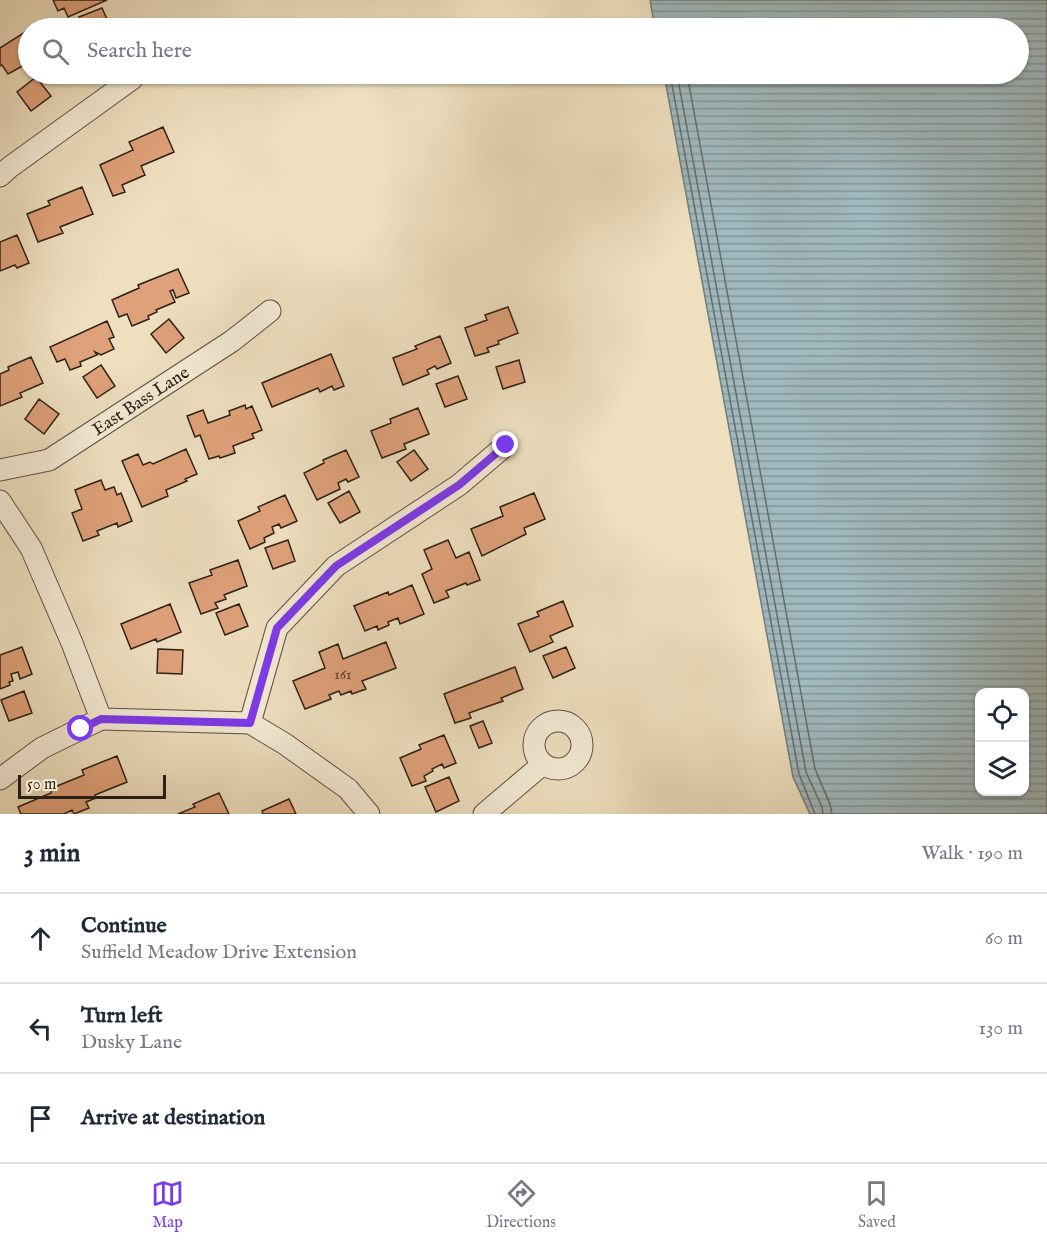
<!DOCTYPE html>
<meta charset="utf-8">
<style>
:root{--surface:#fff;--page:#f2f2f3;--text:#1f2937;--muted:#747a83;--line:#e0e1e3;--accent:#7c3aed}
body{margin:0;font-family:"IM FELL English",serif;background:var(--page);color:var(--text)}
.controls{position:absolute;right:18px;bottom:18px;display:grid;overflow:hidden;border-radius:12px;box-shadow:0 2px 4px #0004}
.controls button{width:54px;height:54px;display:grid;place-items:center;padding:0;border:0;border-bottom:2px solid var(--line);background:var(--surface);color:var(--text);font:30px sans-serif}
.scale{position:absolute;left:18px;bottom:15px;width:148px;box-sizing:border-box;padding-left:6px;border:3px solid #2d2017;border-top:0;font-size:16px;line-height:21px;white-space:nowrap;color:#2d2017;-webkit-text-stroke:4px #f4ead5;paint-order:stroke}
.stop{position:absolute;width:18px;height:18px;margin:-14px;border:4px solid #7c3aed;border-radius:50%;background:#fff}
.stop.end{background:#7c3aed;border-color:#fff;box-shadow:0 2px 6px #0008}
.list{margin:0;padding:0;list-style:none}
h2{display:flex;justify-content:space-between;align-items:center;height:78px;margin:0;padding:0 24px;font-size:26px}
h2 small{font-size:20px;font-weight:400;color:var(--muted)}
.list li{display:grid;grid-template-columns:39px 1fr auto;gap:18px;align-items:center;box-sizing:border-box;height:90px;padding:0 24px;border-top:2px solid var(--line)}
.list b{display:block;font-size:22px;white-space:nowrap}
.list p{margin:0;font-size:20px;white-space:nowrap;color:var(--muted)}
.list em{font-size:20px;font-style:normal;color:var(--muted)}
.icon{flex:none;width:33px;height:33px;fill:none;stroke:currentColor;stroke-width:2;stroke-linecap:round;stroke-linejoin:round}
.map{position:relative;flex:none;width:1047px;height:814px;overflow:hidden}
.search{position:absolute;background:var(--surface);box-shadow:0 2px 4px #0004;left:18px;right:18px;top:18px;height:66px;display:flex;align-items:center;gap:15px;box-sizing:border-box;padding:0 21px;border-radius:33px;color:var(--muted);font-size:22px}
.sheet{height:348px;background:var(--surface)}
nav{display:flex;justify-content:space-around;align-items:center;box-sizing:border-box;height:84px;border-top:2px solid var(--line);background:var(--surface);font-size:16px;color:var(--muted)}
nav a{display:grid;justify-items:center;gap:3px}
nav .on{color:var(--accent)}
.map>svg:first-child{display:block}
.water{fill:url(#water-rules);stroke:#727c7b;stroke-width:1.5;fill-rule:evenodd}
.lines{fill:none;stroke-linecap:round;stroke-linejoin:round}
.shore{stroke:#666c6a;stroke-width:1.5}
.building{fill:#dfa179;stroke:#2d2017;stroke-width:1.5}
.minor-casing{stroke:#5d5041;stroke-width:23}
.minor{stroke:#f4ead5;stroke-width:21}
.route{stroke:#7c3aed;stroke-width:8}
.labels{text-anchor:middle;stroke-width:6;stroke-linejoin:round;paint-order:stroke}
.number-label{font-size:15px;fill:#5a4030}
.street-label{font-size:18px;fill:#2d2017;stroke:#f4ead5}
</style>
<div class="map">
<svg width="1047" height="814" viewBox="0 0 1047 814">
<defs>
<pattern id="water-rules" width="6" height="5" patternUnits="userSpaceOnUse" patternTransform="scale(1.5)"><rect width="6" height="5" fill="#a0b9be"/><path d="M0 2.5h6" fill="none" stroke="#839699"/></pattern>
</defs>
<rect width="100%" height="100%" fill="#eedfbf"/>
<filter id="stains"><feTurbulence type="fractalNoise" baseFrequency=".00333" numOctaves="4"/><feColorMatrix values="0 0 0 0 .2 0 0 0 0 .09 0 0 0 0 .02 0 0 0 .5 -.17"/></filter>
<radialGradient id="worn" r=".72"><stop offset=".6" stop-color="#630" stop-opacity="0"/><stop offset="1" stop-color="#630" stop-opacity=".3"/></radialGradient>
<path class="water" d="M650 0H1047V814H810L793 777 664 74H1018V28H655ZM980 692H1024V792H980Z"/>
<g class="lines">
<path class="shore" d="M670 74 799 774 815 814
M677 74 806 772 822 807 823 814
M687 74 815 769 830 804 832 814"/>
</g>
<path class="building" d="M53 0H107L68 17 64 8 58 11Z
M102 8 111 28H84L79 17Z
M43 22 47 28H31Z
M28 30V63L8 74 2 65 0 66V48Z
M36 77 51 96 31 111 17 92Z
M163 127 174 152 141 166 145 175 122 185 125 192 113 196 100 165 133 150 129 142Z
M82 187 93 214 60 227 63 233 38 242 27 214 50 205 48 201Z
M17 235 29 263 17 268 15 265 0 271V242Z
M178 269 189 293 176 298 173 290 170 291 175 302 156 310 157 312 148 316 149 319 132 326 127 314 119 317 112 300 139 288 138 285Z
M508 307 518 333 498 341 499 344 487 348 489 352 475 356 465 328 487 320 485 315Z
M169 319 184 338 166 353 151 334Z
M107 321 114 337 109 339 114 349 101 355 95 352 97 355 80 362 81 366 70 370 65 359 57 362 50 347Z
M440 336 451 363 437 369 435 366 427 370 429 374 403 385 393 358 417 349 415 346Z
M331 354 344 386 334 390 332 386 320 392 318 388 272 407 262 383Z
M31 357 43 383 20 393 22 397 0 406V374L9 370 8 367Z
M519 360 525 382 503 389 496 367Z
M101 365 115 386 97 398 83 377Z
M458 376 467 399 445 407 436 384Z
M39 399 59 414 44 434 25 419Z
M245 405 246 409 252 406 262 430 252 434 254 438 233 446 235 453 220 458 219 456 209 459 200 435 195 437 187 416 203 410 208 423 230 415 229 411Z
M418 408 429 434 404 444 406 449 382 458 371 431 391 423 390 419Z
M186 449 197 474 185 479 187 481 166 490 168 496 142 507 122 461 138 454 143 465 150 462 153 464Z
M346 450 359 477 348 482 346 479 338 483 340 489 317 500 304 473 324 463 323 460Z
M414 450 428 469 411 481 397 462Z
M101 480 105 490 114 487 117 495 121 493 132 521 118 527 117 523 97 531 99 535 83 541 72 513 82 509 75 490Z
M349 491 360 512 340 523 328 503Z
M534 493 545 519 524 528 526 534 482 556 471 529 503 516 500 507Z
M285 495 297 521 281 528 279 524 272 527 274 533 264 538 265 542 250 549 238 521 260 511 258 507Z
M288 540 295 561 273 569 265 548Z
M448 540 456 558 469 552 480 580 467 585 466 583 446 591 449 597 434 603 422 574 432 569 424 550Z
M238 560 247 586 224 595 226 599 215 603 218 608 201 614 189 583 212 575 210 570Z
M412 585 424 614 400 624 398 618 388 622 389 625 378 630 377 626 365 631 354 606 388 592 389 595Z
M563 601 573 626 550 636 553 642 530 652 518 624 539 616 537 612Z
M170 604 181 632 157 642 156 639 131 649 121 624Z
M239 604 248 626 225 635 216 613Z
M386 642 396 668 362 681 366 689 352 694 351 691 341 695 339 691 329 695 331 699 305 709 293 681 325 668 319 652 338 644 343 659Z
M22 647 32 674 20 679 18 672 11 674 13 681 9 682 10 685 0 689V655Z
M566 647 575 668 553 678 543 656Z
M158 649 183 650 182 674 157 673Z
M515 667 523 689 501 698 503 701 469 713 471 718 455 723 444 694Z
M24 691 32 713 9 721 1 700Z
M483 721 492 743 479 748 470 726Z
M444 735 456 763 444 768 442 764 432 769 433 771 424 776 426 781 412 786 400 758 421 749 419 745Z
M117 756 127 782 95 795 96 798 86 802 89 808 74 814 72 810 64 814H21L18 807 51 793 52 788 84 775 82 770Z
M449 777 459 801 436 812 425 787Z
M219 793 229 814H178L195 807 193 804Z
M289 799 296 814H263L262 811Z"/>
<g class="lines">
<defs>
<g id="minor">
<path d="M0 176 10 167 132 79"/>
<path id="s1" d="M0 470 49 460 232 341 270 311"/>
<path d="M0 501 31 548 72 643 101 719 250 723 285 744 348 789 369 814"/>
<circle cx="558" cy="745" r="24"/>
<path d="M250 723 277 628 336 566 459 485 506 445"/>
<path d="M0 779 42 748 101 719"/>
<path d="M484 814 543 764"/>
</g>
</defs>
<use href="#minor" class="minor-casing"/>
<use href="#minor" class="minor"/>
</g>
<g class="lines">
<path class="route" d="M81 729 101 719 250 723 277 628 336 566 459 485 506 445"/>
</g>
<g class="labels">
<g class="number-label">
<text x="343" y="679">161</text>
</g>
<g class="street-label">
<text dy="6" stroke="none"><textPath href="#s1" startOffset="159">East Bass Lane</textPath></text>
</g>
</g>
<rect width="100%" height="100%" filter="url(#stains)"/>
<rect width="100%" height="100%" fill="url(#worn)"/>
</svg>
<div class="controls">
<button><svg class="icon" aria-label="locate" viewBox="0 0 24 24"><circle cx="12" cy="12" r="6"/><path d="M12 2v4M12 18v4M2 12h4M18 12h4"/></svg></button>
<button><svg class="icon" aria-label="layers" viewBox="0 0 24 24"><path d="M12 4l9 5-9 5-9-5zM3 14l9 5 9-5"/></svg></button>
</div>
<div class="scale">50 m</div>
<div class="stop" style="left:81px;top:729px"></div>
<div class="stop end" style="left:506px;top:445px"></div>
<div class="search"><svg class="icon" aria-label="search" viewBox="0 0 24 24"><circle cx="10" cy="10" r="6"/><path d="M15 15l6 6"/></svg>Search here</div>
</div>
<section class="sheet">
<h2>3 min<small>Walk · 190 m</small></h2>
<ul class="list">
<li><svg class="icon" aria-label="ahead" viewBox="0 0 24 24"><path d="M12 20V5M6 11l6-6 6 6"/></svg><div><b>Continue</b><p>Suffield Meadow Drive Extension</p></div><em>60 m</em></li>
<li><svg class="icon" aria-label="left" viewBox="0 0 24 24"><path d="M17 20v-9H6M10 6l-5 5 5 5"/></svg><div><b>Turn left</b><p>Dusky Lane</p></div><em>130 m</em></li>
<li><svg class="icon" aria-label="arrive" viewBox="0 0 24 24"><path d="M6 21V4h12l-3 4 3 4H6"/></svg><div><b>Arrive at destination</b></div></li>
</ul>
</section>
<nav>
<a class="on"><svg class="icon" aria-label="map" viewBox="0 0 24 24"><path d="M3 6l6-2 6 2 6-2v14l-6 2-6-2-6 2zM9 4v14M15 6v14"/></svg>Map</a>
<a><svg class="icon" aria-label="directions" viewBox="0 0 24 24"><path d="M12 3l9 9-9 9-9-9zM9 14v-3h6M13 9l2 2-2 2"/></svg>Directions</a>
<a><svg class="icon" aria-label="saved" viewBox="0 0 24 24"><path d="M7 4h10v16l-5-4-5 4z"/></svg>Saved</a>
</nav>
